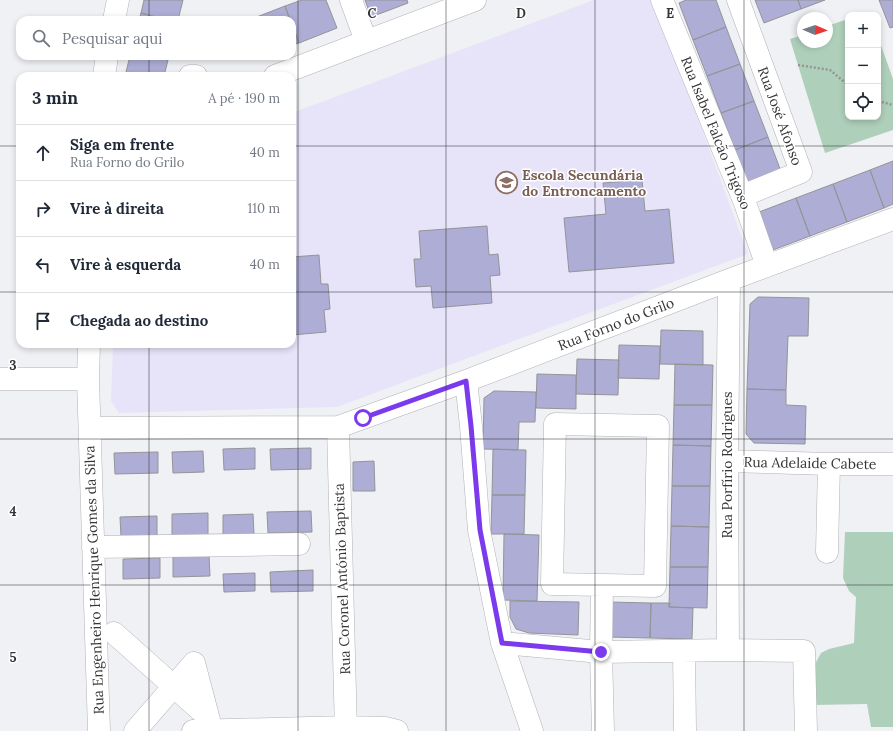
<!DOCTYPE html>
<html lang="pt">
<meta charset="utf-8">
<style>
:root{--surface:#fff;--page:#f6f6f7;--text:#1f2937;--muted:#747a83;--line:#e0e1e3}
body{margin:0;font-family:Lora,serif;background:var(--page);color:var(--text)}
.controls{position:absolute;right:12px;top:12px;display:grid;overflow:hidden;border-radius:8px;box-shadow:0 2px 6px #0003}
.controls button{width:36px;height:36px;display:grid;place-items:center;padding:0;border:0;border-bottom:1px solid var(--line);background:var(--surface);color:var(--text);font:20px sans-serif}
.compass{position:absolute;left:797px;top:12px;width:36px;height:36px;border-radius:50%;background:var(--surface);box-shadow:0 2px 6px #0003;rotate:92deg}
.stop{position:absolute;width:12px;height:12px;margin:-9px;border:3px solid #7c3aed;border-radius:50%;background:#fff}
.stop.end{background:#7c3aed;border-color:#fff;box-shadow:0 1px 4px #0008}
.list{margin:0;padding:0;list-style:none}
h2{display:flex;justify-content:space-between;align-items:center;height:52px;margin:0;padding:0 16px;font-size:17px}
h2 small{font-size:13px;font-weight:400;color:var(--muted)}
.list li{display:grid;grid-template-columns:26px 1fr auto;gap:12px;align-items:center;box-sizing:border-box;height:56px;padding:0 16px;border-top:1px solid var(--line)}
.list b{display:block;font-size:15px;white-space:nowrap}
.list p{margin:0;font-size:13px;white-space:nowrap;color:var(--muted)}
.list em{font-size:13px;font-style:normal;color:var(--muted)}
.icon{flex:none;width:22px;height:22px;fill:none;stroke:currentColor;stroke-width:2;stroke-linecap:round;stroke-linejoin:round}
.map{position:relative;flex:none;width:893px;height:731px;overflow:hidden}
.search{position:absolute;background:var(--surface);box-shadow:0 2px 6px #0003;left:16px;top:16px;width:280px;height:44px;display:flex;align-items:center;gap:10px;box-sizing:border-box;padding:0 14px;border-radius:12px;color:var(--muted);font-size:15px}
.panel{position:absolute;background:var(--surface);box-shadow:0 2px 6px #0003;left:16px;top:72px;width:280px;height:276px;border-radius:12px}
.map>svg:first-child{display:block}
.education{fill:#e7e4fa}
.green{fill:#aecfba}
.building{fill:#adadd5;stroke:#949498}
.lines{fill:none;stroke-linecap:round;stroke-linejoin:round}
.minor-casing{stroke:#b2b2b6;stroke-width:23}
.path{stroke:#959597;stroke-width:2.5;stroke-dasharray:2 2;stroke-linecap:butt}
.minor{stroke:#fff;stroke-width:22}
.route{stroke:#7c3aed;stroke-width:5}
.grid{fill:none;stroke:#363637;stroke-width:1;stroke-opacity:0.55}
.labels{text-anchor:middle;stroke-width:3;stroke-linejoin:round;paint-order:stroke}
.street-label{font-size:14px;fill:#363637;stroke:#fff}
.education-label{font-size:14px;font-weight:bold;fill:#785e54;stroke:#fff;text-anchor:start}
.grid-label{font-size:13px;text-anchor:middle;font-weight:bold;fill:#363637;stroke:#fff;stroke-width:3;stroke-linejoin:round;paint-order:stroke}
</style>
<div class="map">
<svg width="893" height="731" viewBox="0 0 893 731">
<rect width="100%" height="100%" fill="#f0f1f4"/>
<path class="education" d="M594 0H654L748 254 337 407 119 413 111 401 113 344H292V113Z"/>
<path class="green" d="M848 19V117H878V37L893 79V130L825 153 790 39 803 35V42H827V26Z
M845 532H893V727H871L867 704 813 705 815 664 821 653 829 649 854 643 856 597 849 591 843 578Z"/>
<path class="building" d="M144 0H183L178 20H167L141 13Z
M302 0H326L337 28 299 43 292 24V20H290L285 6Z
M365 0H407L408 3 371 17Z
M686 0H716L726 27 693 40 679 3Z
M755 0H798L801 9 764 23Z
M798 0H825L801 9Z
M879 0H893V27L890 28Z
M285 6 290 20H249Z
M141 13 167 20H139Z
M292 24 299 43 292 45Z
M726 27 740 64 707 76 693 40Z
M130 56H150L168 60 164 76H125Z
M150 56H169L168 60Z
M740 64 754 101 721 113 707 76Z
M754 101 768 137 735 150 721 113Z
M768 137 782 174 749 187 735 150Z
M893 161V204L884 208 870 170Z
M870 170 884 208 847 222 833 184Z
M642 180 645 211 669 209 674 263 569 272 564 218 606 214 603 183Z
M833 184 847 222 810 236 796 198Z
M796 198 810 236 773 250 759 212Z
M487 226 489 255 498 254 500 275 490 276 492 303 433 308 431 286 416 287 414 259H421L419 231Z
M319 255 321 284H328L330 309 324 310 326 332 292 335V257Z
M758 297 809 298 808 336H788L786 390 747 389 750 304Z
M661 330 703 331V365L660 364Z
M619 345 660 346 659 379 618 378Z
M577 359 619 360 618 395 576 394Z
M675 364 713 365 712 405H674Z
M537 374 576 375V409L536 408Z
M747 389 786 390V405L806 406 805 444 754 443 746 434Z
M494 391 536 392 535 422H519L518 450 483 449 484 398Z
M674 405H712L711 446 673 445Z
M673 445 711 446 710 486H672Z
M255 448V469L224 470 223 449Z
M311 448V469L271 470 270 449Z
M493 449 526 450 525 495H492Z
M203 451 204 472 173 473 172 452Z
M158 452V473L115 474 114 453Z
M374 461 375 491H353V462Z
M672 486H710L709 527 671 526Z
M492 495H525L524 534H491Z
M311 511 312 532 268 533 267 512Z
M208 513V535L172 536V514Z
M253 514 254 534 223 535V515Z
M157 516V536L121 537 120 517Z
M671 526 709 527 708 567H670Z
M504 534 539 535 537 601 503 600Z
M209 555 210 576 173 577V556Z
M160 558V578L123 579V559Z
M670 567H708L707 608 669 607Z
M313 570V591L271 592 270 572Z
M255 573V591L224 592 223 574Z
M510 601 579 602 578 635 529 633 516 629 510 617Z
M608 602 651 603 650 638 607 637Z
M651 603H670L669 607 693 608 692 639 650 638Z"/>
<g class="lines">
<defs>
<path id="minor" d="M351 0 366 41
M662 0 745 203 767 266
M738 0 801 172 742 196
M114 20 118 0
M104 76 107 56
M190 76H196
M275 76 475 0
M89 344 88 379 99 731
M0 379H88
M466 381 471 426 479 530 502 643 532 731
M555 424 658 426 655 586 552 584Z
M338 427 346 731
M90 428 338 427 466 381 729 280 893 219
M727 461 829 464H893
M93 547 299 544
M827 552 829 464
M602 585 601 652 603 731
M114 633 208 717
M502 643 601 652 728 650 804 651 806 731
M728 650 727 461 729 280
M684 651 685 731
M194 663 209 720
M135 731 194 663
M193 731 346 727 385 728 397 731"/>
</defs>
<use href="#minor" class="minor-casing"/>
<path class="path" d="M798 65 830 70 848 85
M878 101 893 105"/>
<use href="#minor" class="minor"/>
</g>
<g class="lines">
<path class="route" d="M363 418 466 381 471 426 480 530 502 643 601 652"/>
</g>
<path class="grid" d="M149 0V20M298 0V731M446 0V731M595 0V731M744 0V731M149 56V76M0 146H20M292 146H893M0 292H20M292 292H893M149 344V731M0 439H893M0 585H893"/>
<defs>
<symbol id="school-ring" viewBox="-11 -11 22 22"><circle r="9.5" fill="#fff" stroke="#8d6e63" stroke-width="1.5"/><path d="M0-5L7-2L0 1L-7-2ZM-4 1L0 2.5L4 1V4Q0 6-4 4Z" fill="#8d6e63"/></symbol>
</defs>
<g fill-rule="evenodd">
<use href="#school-ring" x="494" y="170" width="25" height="25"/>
</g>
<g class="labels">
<g class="street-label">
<text transform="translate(780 116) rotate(70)" y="5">Rua José Afonso</text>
<text transform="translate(716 133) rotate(68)" y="5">Rua Isabel Falcão Trigoso</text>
<text transform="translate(616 324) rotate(-21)" y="5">Rua Forno do Grilo</text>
<text transform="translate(810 463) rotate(1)" y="5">Rua Adelaide Cabete</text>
<text transform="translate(727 465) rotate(-90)" y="5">Rua Porfírio Rodrigues</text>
<text transform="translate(342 579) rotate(-92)" y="5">Rua Coronel António Baptista</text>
<text transform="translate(94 580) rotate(-92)" y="5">Rua Engenheiro Henrique Gomes da Silva</text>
</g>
<g class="education-label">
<text x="522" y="180">Escola Secundária<tspan x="522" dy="16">do Entroncamento</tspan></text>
</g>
</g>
<g class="grid-label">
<text x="372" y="18">C</text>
<text x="521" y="18">D</text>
<text x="670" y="18">E</text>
<text x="13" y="370">3</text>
<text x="13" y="516">4</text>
<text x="13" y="662">5</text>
</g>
</svg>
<div class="controls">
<button>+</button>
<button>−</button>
<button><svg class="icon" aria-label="locate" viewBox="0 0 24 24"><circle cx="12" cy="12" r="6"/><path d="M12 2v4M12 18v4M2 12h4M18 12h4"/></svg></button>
</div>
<svg class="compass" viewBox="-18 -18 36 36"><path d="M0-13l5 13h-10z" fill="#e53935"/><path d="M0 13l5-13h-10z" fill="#747a83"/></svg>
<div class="stop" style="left:363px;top:418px"></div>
<div class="stop end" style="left:601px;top:652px"></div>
<div class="search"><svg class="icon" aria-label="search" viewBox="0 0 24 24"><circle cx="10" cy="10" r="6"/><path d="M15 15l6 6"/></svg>Pesquisar aqui</div>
<section class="panel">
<h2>3 min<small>A pé · 190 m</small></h2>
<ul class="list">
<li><svg class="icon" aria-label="ahead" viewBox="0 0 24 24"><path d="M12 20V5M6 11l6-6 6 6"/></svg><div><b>Siga em frente</b><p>Rua Forno do Grilo</p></div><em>40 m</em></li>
<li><svg class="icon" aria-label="right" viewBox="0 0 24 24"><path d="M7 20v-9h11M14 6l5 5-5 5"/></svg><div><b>Vire à direita</b></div><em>110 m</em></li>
<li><svg class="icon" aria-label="left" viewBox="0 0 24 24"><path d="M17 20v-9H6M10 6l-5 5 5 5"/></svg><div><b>Vire à esquerda</b></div><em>40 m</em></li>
<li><svg class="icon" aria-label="arrive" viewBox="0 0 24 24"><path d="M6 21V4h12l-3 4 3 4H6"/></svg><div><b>Chegada ao destino</b></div></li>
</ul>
</section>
</div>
